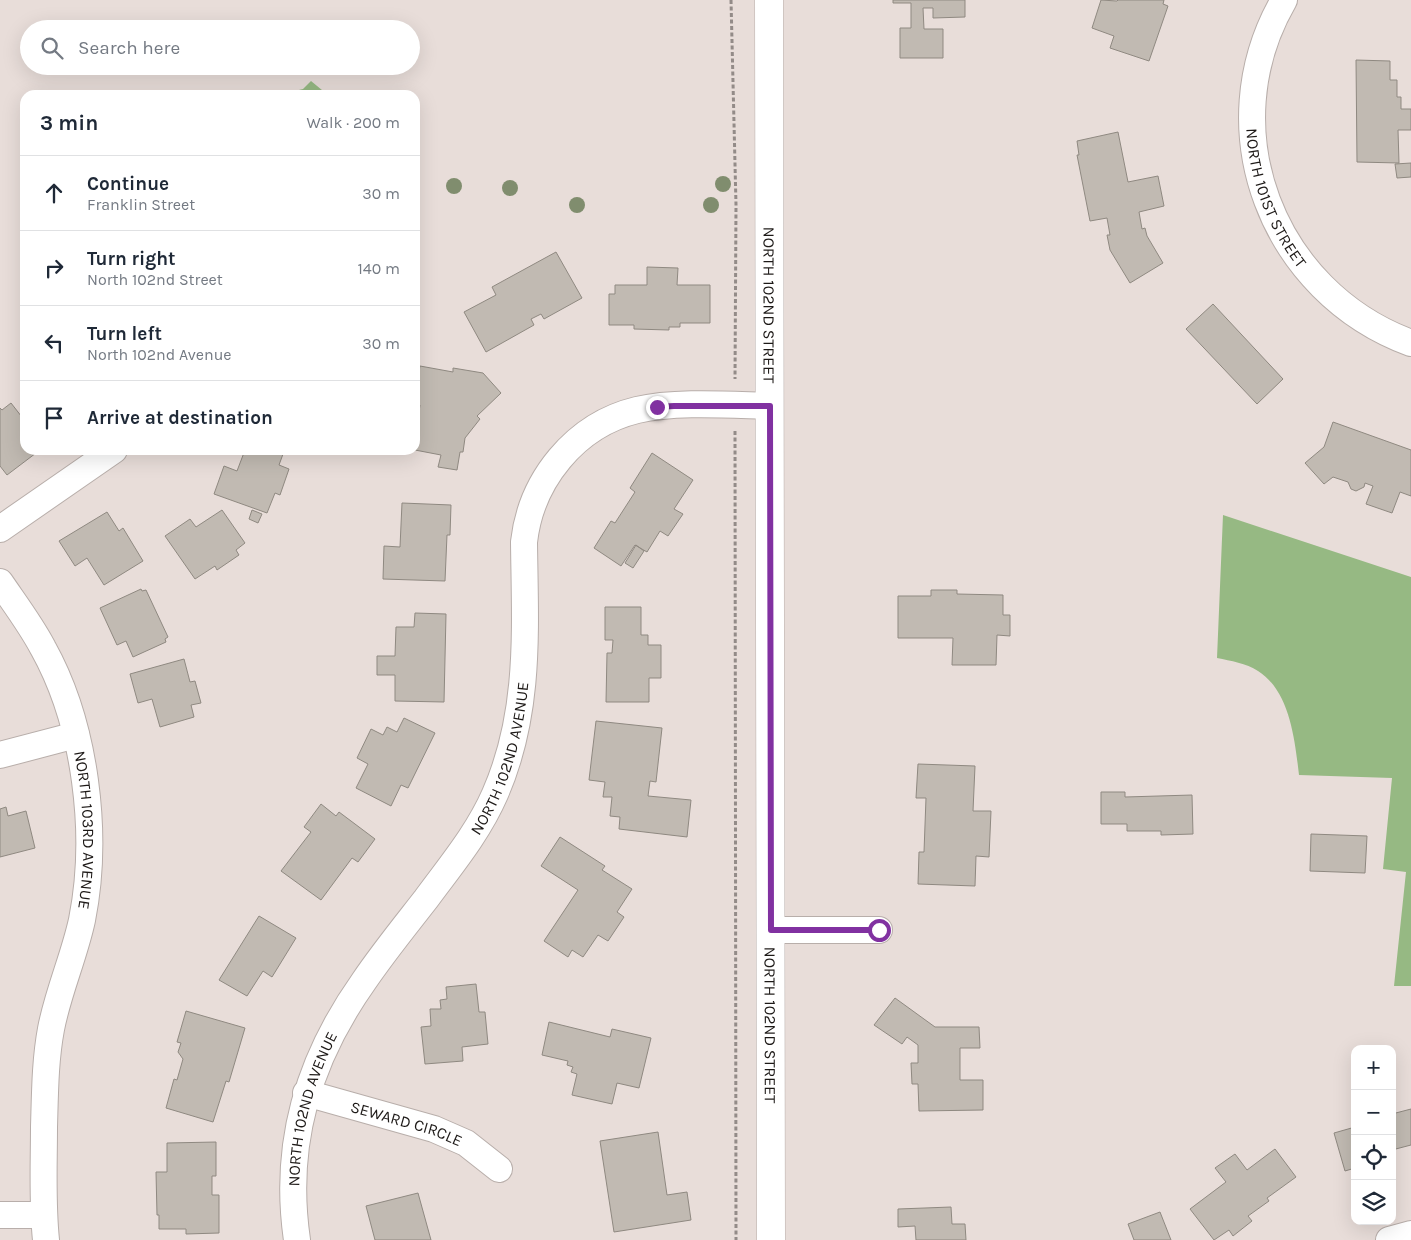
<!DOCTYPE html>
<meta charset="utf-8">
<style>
:root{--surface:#fff;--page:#f2f2f3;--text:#1f2937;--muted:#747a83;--line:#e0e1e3}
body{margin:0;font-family:Karla,sans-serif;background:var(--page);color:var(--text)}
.controls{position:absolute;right:15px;bottom:15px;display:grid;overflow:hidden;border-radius:10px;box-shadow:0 5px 20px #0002}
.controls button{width:45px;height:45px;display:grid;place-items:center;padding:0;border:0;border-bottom:1px solid var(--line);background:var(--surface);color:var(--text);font:25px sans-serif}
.stop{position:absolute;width:15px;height:15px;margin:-11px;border:4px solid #8131a1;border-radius:50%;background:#fff}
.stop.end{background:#8131a1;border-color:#fff;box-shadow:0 1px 5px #0008}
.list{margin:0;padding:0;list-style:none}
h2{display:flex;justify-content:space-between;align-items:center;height:65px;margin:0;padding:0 20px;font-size:21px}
h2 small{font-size:16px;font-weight:400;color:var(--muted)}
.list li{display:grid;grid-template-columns:32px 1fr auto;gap:15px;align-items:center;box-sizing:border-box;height:75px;padding:0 20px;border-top:1px solid var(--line)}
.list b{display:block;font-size:19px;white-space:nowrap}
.list p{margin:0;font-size:16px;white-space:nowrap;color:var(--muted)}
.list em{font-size:16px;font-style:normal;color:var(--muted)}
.icon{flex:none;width:28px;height:28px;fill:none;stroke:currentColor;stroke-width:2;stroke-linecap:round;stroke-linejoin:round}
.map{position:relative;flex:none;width:1411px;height:1240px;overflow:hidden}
.search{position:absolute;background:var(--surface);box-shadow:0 5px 20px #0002;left:20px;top:20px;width:400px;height:55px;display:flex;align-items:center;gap:12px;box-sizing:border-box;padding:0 18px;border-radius:28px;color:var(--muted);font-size:19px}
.panel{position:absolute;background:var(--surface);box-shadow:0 5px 20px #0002;left:20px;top:90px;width:400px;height:365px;border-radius:15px}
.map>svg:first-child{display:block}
.green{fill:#96b983}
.building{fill:#c1bab2;stroke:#8f8981}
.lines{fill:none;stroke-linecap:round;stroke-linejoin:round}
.street-casing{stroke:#b8aeaa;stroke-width:28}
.secondary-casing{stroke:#b8aeaa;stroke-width:29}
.path{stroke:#938b88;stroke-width:3;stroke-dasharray:4 2.5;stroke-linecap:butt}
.street{stroke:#fff;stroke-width:26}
.secondary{stroke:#fff;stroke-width:28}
.tree{fill:#808d6e}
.route{stroke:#8131a1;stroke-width:6}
.labels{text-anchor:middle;stroke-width:4.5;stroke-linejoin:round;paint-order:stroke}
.street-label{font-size:16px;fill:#1d1917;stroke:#fff}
</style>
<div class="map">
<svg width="1411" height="1240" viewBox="0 0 1411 1240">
<rect width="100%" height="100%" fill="#e8ddd9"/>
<path class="green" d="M311 81 328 95H278L303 89Z
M1223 515 1411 577V986H1394L1406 872 1383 869 1392 778 1299 775C1295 741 1290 691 1258 671 1246 663 1231 661 1217 658Z"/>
<path class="building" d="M893 0H965V17L933 18V8H923L924 29H943V58H900V28H911V3H893Z
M1101 0 1117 1 1118 0H1164L1163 4 1168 6 1149 61 1110 48 1114 36 1092 28Z
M1356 60 1390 61V80H1397V97H1401V109H1411V130H1398L1399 163 1357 162Z
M1118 132 1128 182 1158 176 1164 206 1139 212 1142 229 1145 228 1147 236 1163 263 1130 283 1110 250 1107 235H1110L1107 218 1090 221 1077 155H1079L1077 141Z
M1411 163V177L1397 178 1395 164Z
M556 252 582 298 544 319 541 314 531 319 534 325 486 352 464 312 496 295 492 287Z
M647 267 678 268 677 285H710V323H680V327H669V330L634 329V325H609V294H615V285H647Z
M1213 304 1283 379 1257 404 1186 329Z
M420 366 453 372V368L483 373 501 393 477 416 480 419 465 438 463 452H460L457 470 438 467 441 455 415 450V425H417L420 405 415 404V395Z
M11 403 25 421V450H40L7 475 0 466V408L2 410Z
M1333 422 1411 450V496L1400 492 1392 513 1366 504 1373 486 1365 483 1364 487 1356 491 1351 489 1348 482 1333 477 1324 484 1305 463 1324 447Z
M245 450H271L283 454 279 465 289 469 280 495 275 493 267 513 214 494 224 466 237 471Z
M652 453 693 480 674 509 683 514 668 536 660 531 647 552 635 545 621 566 594 548 611 521 615 523 635 492 630 488Z
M402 503 451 505 450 535H447L445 581 383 579 384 546 400 547Z
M222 510 245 543 236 550 239 555 217 570 215 566 195 579 165 536 190 519 196 527Z
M252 510 262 514 258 523 249 519Z
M107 512 119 531 123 528 143 561 104 585 87 558 75 566 59 541Z
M636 545 644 551 633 568 625 563Z
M141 589 142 591 146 590 168 637 165 639 166 642 133 657 126 641 117 645 100 608Z
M931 590H957V594L1003 595V615H1010V636L997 635 996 665H952L953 638H898V596H931Z
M605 607H641V635H648V645H661V678H649V702H606L607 653H612L613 640H605Z
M415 613 446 614 444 702 395 701V675H377V656H395L396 627H414Z
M184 659 190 682 195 681 201 703 191 705 194 717 160 727 152 699 138 703 130 674Z
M404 718 435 733 408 788 401 785 391 806 356 788 368 764 357 758 371 729 383 735 387 727 397 732Z
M596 721 662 728 656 782 650 781 648 796 691 800 687 837 619 829 620 817 610 816 612 797H603L605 782 589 780Z
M918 764 975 766 973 811H991L989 857 976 856 975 886 918 884 919 852H924L926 798H916Z
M1101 792H1125V797L1192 795 1193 834 1161 835V831H1127V824H1101Z
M321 804 336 816 339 812 375 839 358 862 352 858 321 900 281 871 311 832 304 827Z
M6 807 8 816 26 811 35 848 0 857V809Z
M1311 834 1367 836 1365 873 1310 871Z
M560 837 605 866 602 870 632 889 617 912 624 917 608 941 598 935 583 957 572 950 568 957 544 941 578 890 541 866Z
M259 916 296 938 272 977 263 971 247 996 219 980Z
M476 984 479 1012H485L488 1044 462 1047 463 1061 425 1064 421 1027 431 1026 430 1009H441L440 1000 447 999 446 987Z
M895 998 935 1027H979L980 1048H960V1080H983V1110L919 1111 918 1084H912L911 1063H918V1045L907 1037 902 1044 874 1025Z
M186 1011 245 1028 229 1082 226 1081 213 1122 166 1108 174 1079 177 1080 183 1059 178 1052 181 1043 177 1042Z
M549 1022 610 1037 612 1029 651 1038 639 1088 617 1083 612 1104 572 1095 577 1074 571 1072 573 1067 567 1065 568 1061 542 1055Z
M1411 1109V1145L1392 1150V1114Z
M1355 1127V1168L1345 1171 1334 1133Z
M658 1132 667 1195 687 1192 691 1220 614 1232 600 1141Z
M216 1142V1176H212V1195H219V1233L186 1234V1229H159V1215H157L156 1172H167V1143Z
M1275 1149 1296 1177 1267 1198 1269 1201 1248 1216 1252 1221 1233 1236 1229 1230 1214 1240 1190 1209 1226 1182 1215 1168 1235 1154 1247 1170Z
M418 1193 431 1240H375L366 1206Z
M951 1207 952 1224H965L966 1240H916L915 1226 898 1227V1209Z
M1160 1212 1171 1240H1134L1128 1224Z"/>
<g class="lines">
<defs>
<g id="street">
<path id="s1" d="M1284 0C1209 129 1272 292 1411 343"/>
<path d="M0 529 114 450"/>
<path id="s2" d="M0 582C15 604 31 625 43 648 86 725 99 835 82 920 74 957 58 992 51 1029 45 1061 45 1094 44 1127 44 1165 42 1202 46 1240"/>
<path d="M0 755 76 735"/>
<path d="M771 930H879"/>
<path id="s3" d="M306 1093 434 1129 466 1143 499 1169"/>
<path d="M0 1215H43"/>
<path id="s4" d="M297 1240C283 1144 308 1060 364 981 383 953 405 926 426 899 451 865 478 833 495 794 531 712 525 629 524 542 531 480 575 425 637 410 676 401 730 405 770 406"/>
<path d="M1389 1240 1411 1234"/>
</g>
<g id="secondary">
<path id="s5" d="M769 0 771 1240"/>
</g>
</defs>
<use href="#street" class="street-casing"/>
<use href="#secondary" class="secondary-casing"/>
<path class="path" d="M731 0 736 205 735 379
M735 431 736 1240"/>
<use href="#street" class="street"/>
<use href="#secondary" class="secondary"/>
</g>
<g class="tree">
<circle cx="723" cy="184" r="8"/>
<circle cx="454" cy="186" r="8"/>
<circle cx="510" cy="188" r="8"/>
<circle cx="577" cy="205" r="8"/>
<circle cx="711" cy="205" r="8"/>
</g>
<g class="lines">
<path class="route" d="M657 407 674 406H770L771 930H879"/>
</g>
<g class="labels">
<g class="street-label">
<text dy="6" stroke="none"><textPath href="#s1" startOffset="208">NORTH 101ST STREET</textPath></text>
<text dy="6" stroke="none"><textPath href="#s5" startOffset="305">NORTH 102ND STREET</textPath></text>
<text dy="6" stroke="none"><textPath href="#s4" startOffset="539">NORTH 102ND AVENUE</textPath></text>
<text dy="6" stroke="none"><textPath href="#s2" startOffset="268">NORTH 103RD AVENUE</textPath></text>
<text dy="6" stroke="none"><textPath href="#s5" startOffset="1025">NORTH 102ND STREET</textPath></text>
<text dy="6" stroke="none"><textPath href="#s4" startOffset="134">NORTH 102ND AVENUE</textPath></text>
<text dy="6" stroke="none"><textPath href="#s3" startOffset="105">SEWARD CIRCLE</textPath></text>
</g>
</g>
</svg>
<div class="controls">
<button>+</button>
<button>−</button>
<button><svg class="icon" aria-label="locate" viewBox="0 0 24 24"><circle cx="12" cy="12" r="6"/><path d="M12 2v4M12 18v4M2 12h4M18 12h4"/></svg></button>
<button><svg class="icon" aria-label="layers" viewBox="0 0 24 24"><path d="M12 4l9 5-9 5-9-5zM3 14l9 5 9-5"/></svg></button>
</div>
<div class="stop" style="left:879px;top:930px"></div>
<div class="stop end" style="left:657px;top:407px"></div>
<div class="search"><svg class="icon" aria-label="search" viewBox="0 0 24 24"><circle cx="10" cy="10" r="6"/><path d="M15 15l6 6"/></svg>Search here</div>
<section class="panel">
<h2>3 min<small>Walk · 200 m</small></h2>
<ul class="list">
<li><svg class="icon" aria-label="ahead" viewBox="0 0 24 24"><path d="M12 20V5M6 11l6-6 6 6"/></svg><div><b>Continue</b><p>Franklin Street</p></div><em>30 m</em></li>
<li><svg class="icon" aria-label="right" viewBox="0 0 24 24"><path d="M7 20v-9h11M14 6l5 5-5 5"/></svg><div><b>Turn right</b><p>North 102nd Street</p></div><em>140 m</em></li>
<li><svg class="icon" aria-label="left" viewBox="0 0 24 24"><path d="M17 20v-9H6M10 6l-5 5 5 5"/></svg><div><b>Turn left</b><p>North 102nd Avenue</p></div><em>30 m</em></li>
<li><svg class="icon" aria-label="arrive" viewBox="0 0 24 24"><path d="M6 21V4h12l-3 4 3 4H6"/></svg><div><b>Arrive at destination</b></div></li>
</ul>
</section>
</div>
